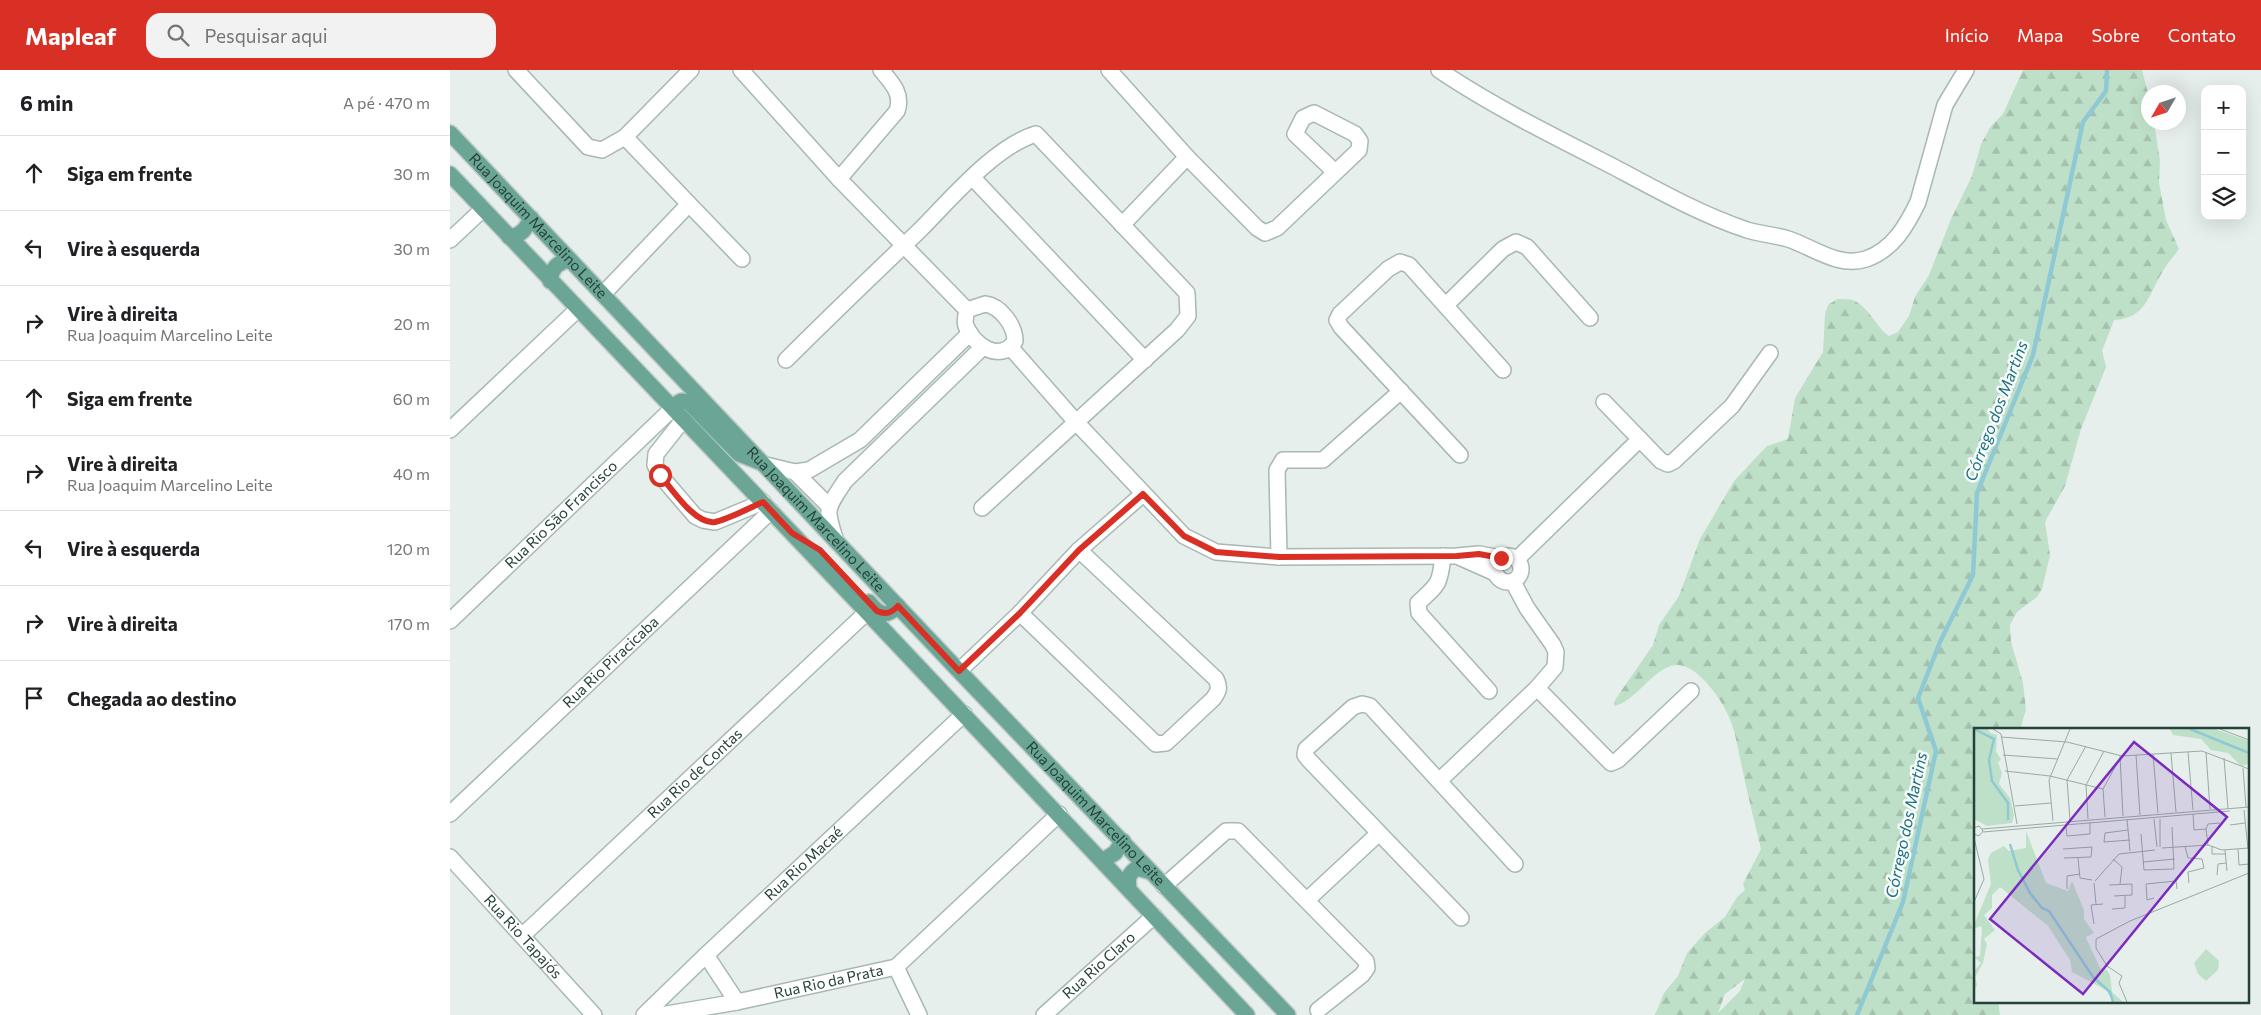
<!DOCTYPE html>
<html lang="pt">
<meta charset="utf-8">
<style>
:root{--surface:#fff;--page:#f2f2f2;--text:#202124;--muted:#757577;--line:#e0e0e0;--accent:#d93025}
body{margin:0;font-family:Commissioner,sans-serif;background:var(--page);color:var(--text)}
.controls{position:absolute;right:15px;top:15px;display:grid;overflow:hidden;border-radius:10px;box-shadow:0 5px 20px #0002}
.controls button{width:45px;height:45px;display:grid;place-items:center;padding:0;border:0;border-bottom:1px solid var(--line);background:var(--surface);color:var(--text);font:25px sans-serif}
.compass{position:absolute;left:1691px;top:15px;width:45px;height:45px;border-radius:50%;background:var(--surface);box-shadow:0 5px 20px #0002;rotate:231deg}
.stop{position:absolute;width:15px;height:15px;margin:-11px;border:4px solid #d93025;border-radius:50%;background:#fff}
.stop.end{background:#d93025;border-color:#fff;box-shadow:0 1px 5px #0008}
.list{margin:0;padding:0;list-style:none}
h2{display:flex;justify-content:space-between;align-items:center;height:65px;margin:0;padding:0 20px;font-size:21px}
h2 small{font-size:16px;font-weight:400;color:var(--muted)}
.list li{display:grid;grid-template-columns:32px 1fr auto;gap:15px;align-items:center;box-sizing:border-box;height:75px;padding:0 20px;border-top:1px solid var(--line)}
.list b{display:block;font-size:19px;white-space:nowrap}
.list p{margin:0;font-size:16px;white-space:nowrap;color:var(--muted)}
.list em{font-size:16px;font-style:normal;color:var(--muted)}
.icon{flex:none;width:28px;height:28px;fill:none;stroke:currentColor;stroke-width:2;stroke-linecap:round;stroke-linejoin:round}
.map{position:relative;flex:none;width:1811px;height:945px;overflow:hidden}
header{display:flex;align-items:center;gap:30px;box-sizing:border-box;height:70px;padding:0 25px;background:var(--accent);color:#fff}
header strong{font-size:24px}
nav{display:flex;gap:28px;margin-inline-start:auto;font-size:18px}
.search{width:350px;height:45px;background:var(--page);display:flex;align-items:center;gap:12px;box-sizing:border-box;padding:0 18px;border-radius:15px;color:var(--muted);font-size:19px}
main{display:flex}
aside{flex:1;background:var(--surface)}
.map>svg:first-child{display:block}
.forest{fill:url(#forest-firs);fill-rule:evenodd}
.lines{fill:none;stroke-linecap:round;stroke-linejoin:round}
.stream{stroke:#8ec9d4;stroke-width:4.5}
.minor-casing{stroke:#a8b8b2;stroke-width:18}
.major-casing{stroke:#c2cac8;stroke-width:18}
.minor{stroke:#fff;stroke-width:15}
.major{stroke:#6aa596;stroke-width:15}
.route{stroke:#d93025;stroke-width:6}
.labels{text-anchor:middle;stroke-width:5;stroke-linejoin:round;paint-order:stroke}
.street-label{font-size:15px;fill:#24423a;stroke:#f7fbf9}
.water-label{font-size:16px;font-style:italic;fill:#1c6f80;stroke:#f7fbf9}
.inset-river{fill:none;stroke:#8ec9d4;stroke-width:2.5}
.inset-road{fill:none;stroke:#98aaa4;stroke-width:1}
.view{fill:#7b2cbf;fill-opacity:0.15;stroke:#7b2cbf;stroke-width:2.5}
.inset-edge{fill:none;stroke:#24423a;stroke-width:2.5}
</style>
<header>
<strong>Mapleaf</strong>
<div class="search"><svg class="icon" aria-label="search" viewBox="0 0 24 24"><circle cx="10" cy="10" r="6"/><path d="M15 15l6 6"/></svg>Pesquisar aqui</div>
<nav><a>Início</a><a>Mapa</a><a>Sobre</a><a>Contato</a></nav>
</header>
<main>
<aside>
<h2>6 min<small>A pé · 470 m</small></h2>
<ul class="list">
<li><svg class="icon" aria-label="ahead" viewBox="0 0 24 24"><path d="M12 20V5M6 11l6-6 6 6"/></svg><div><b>Siga em frente</b></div><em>30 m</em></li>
<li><svg class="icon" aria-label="left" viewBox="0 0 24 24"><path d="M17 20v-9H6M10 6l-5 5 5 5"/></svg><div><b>Vire à esquerda</b></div><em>30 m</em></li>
<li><svg class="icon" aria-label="right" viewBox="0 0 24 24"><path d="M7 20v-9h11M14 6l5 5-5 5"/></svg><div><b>Vire à direita</b><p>Rua Joaquim Marcelino Leite</p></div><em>20 m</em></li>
<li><svg class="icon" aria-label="ahead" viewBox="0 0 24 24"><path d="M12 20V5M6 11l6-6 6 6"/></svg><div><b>Siga em frente</b></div><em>60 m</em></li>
<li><svg class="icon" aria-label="right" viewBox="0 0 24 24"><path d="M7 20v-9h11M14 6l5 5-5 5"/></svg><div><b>Vire à direita</b><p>Rua Joaquim Marcelino Leite</p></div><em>40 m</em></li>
<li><svg class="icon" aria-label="left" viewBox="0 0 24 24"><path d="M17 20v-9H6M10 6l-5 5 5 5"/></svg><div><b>Vire à esquerda</b></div><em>120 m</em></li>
<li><svg class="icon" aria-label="right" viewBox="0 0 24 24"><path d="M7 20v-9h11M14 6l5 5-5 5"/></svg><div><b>Vire à direita</b></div><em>170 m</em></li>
<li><svg class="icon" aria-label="arrive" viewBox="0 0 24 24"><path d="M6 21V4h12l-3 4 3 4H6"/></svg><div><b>Chegada ao destino</b></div></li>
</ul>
</aside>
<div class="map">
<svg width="1811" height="945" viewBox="0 0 1811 945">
<defs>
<pattern id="forest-firs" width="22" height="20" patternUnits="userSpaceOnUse" patternTransform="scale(1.25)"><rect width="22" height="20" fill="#bfe0c8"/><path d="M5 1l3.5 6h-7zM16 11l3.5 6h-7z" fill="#a4c1ad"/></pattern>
</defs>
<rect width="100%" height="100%" fill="#e6efeb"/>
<path class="forest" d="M1573 0H1692L1698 23V52L1704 53 1710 90 1709 113 1716 150 1729 179C1724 186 1717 194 1713 201 1698 225 1697 248 1664 250L1652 281 1656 297 1631 359 1615 416 1595 452 1600 485 1592 519 1587 527 1567 542 1560 555 1561 572 1573 613 1576 640 1570 659H1525V931H1548L1550 945H1205L1214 923 1228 906 1237 883 1255 863 1275 847 1287 827 1295 820 1293 814 1311 779C1304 750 1297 722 1291 693 1288 680 1286 665 1281 652 1275 634 1248 593 1226 595 1203 597 1185 633 1164 636L1165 630 1203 575 1209 555 1229 526 1250 469 1284 411 1317 376 1338 369 1345 328 1373 282 1375 244 1378 235 1387 229C1392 229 1399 229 1403 230 1419 237 1426 257 1439 266L1448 262 1459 246 1465 227 1479 205 1501 149 1522 106 1531 74 1541 56 1553 44ZM1295 909 1290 921 1268 943 1275 924Z"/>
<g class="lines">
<path class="stream" d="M1407 945 1453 832 1486 681 1468 628 1490 572 1523 505 1527 423 1583 285 1633 52 1656 21 1657 0"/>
<defs>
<g id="minor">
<path d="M66 0 138 77 152 80 175 67"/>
<path d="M291 0 389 109 517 240"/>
<path d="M659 0 737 87 807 158 815 163 827 158 909 80 910 71 905 64 864 43 853 48 845 64 885 102"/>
<path d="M989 0C1044 37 1105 67 1164 97 1207 120 1250 144 1297 160 1310 164 1325 165 1338 169 1363 177 1388 198 1416 189 1443 180 1457 155 1468 132L1495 35 1516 0"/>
<path d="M523 108 695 290"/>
<path d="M389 109 447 41C453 24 442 13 431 0"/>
<path d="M239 134 292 189"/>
<path d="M672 155 737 87"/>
<path d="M0 170 33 139"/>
<path d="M154 223 239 134 175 67 241 0"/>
<path d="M535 234C551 236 565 256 565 271 551 294 523 275 516 256 514 251 516 245 517 240Z"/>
<path d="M996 235 1053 179 1066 172 1077 177 1140 248"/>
<path d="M561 278 626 352 734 466 766 482 829 487 1007 486 1029 484 1051 488"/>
<path d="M336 290C380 246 425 203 470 160 500 130 545 76 586 64L737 223 738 246 727 260 532 438"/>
<path d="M1154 332 1211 391 1218 394 1224 391 1282 336 1320 283"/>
<path d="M233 350 206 384 205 395 210 405 245 446 253 450 265 452 313 432"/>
<path d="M0 360 128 239"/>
<path d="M1010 385 891 257 887 250 890 244 938 199 950 192 959 195 1053 300"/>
<path d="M316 395 345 402 359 400 410 370 520 263"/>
<path d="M345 402 379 436"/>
<path d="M386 471C375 438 376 440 395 411L533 277"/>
<circle cx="1058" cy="499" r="13"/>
<path d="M993 486C990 514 989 514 968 533L969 543 1039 621"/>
<path d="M829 487 827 400 833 390H873L951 321"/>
<path d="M1009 487 1045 503"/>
<path d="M1067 489 1190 369"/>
<path d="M570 543 706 674 716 673 763 629C769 621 770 618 766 609L629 480"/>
<path id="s1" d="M0 551 223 338"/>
<path d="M509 601 570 543 629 480 693 424"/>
<path d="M1087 618 1161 693 1168 690 1241 621"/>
<path d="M990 710 1087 618 1105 597 1106 582 1103 575 1077 538 1063 512"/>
<path id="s2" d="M0 744 321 441"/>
<path id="s3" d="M0 787 144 945"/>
<path d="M714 816 776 761H788L916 891 917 898 912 905 868 940"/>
<path d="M857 830 929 763"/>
<path d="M1011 848 859 690 855 685 856 679 903 637 912 634 920 636 1065 794"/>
<path id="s4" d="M73 865 417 542"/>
<path d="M256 885 287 932"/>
<path d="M446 897 469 945"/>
<path id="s5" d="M194 945 256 885 514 644"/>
<path id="s6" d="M211 945 287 932 446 897 609 744"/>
<path id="s7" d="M594 945 704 846"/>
</g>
<g id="major">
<path id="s8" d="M0 63 509 601 838 945"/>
<path d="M0 104 413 538 797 945"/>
<path d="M59 167C71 166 76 159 81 148"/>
<path d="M100 211C102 198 107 192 120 190"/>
<path d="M223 338C229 331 231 329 239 333L289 384 312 393"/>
<path d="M419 532C429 544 435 549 448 536"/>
<path d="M652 791 665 783 673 771"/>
<path d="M679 819C678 809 677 805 687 798L701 802"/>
</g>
</defs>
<use href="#minor" class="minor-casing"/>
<use href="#major" class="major-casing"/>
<use href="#minor" class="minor"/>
<use href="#major" class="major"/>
</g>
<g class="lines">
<path class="route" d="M210 405C222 419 245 455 265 452 279 449 299 438 313 432L342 463 370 480 427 541C436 545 441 543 448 536L509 601 570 543 629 480 693 424 734 466 766 482 829 487 1007 486 1029 484 1051 488"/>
</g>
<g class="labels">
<g class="street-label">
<text dy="5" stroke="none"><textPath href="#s8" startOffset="128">Rua Joaquim Marcelino Leite</textPath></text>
<text dy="5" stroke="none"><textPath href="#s1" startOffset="154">Rua Rio São Francisco</textPath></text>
<text dy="5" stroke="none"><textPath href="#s8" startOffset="532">Rua Joaquim Marcelino Leite</textPath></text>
<text dy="5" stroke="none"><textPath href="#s2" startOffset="221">Rua Rio Piracicaba</textPath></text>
<text dy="5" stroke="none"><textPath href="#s4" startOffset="236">Rua Rio de Contas</textPath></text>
<text dy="5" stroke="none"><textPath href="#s8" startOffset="938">Rua Joaquim Marcelino Leite</textPath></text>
<text dy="5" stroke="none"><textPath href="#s5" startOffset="220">Rua Rio Macaé</textPath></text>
<text dy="5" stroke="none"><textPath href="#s3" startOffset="108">Rua Rio Tapajós</textPath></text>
<text dy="5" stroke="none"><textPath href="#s7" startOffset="74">Rua Rio Claro</textPath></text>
<text dy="5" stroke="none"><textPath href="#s6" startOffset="171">Rua Rio da Prata</textPath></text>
</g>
<g class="water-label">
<text transform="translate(1546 341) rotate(-69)" y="6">Córrego dos Martins</text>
<text transform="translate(1456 755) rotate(-78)" y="6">Córrego dos Martins</text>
</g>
</g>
<g transform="translate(1524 658)">
<rect width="275" height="275" fill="#e6efeb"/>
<path d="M0 1H14L16 5 23 7 22 24 27 31 24 35 28 45 25 56 36 70 40 87 38 95 13 98 0 91ZM196 1H222L275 20V36L267 38 254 25 237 22 227 11 199 7ZM52 103 72 155 94 163 98 153 110 182V191L120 205 112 209 113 212 128 244 132 241 136 247 138 264 149 274H139L132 262 98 244 96 232 74 198 26 159 18 167V180L10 187 21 202 10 211 13 216 9 235 1 249 3 257 0 263V243L7 235 0 229 6 228 8 202 7 198 0 201V197L17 156 14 131 17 125 30 118 35 123 52 120ZM232 221 245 233 244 242 232 253 224 246 220 235Z" fill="#bfe0c8"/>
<path d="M216 1H241L275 13V25Z" fill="#bfe0c8"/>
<path class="inset-river" d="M0 1 20 11 15 32 18 53 34 75V92M216 1 275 25M36 116 44 142 56 165 68 180 75 183 119 249 136 264 139 274"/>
<path class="inset-road" d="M19 1 27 6 43 96M246 1 275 12M27 9 93 14 148 28 228 23 275 41M214 24 219 82M232 24 236 81M197 25 202 84M179 26 184 85M29 27 84 31M162 27 166 87M146 28 149 88M250 30 254 81M269 40 272 79M31 43 76 48 129 61M41 78 77 75M270 82 274 121M219 86 220 102 232 101 234 117M131 89 129 61 145 32M114 91 112 57 130 23M153 91 156 123M180 91 183 119M96 92 93 52 112 18M79 93 75 52 96 1M256 97 271 95M92 99 93 108 116 106V94M0 100 5 98 9 103 5 108 0 106M8 101 275 79M232 101 234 96 246 95M154 102 131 105 130 114 156 112M9 104 256 83M167 106 170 142 200 141 198 99M0 110 10 151 0 174M211 118 214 130 228 131 230 140 214 144 215 155M238 118V126H252M186 119V91M188 120 234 117 248 122 275 120M89 121 118 119 117 129 90 130M264 121 265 137 275 136M251 122 253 143M104 130 106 150 118 152M139 131 148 139 146 156M169 134 201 131M243 147 244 136 252 135M121 153 145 126 181 122M120 155 122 176M135 157 158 156V167L140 168M93 161V148L106 146M180 170 173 172 172 156 202 153 203 161M138 181 151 180V168M120 196 117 177 129 176M153 274 145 255 148 248 133 238 122 220V211L156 193 275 145"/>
<path class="view" d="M160 14 253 89 109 266 16 191Z"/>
<rect width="275" height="275" class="inset-edge"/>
</g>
</svg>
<div class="controls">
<button>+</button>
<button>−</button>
<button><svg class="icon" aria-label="layers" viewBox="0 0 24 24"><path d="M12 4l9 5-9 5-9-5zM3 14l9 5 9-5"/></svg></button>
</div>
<svg class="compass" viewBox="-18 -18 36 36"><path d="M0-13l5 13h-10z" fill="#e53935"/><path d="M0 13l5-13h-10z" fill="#757577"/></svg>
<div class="stop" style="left:210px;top:405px"></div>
<div class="stop end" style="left:1051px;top:488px"></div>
</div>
</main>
